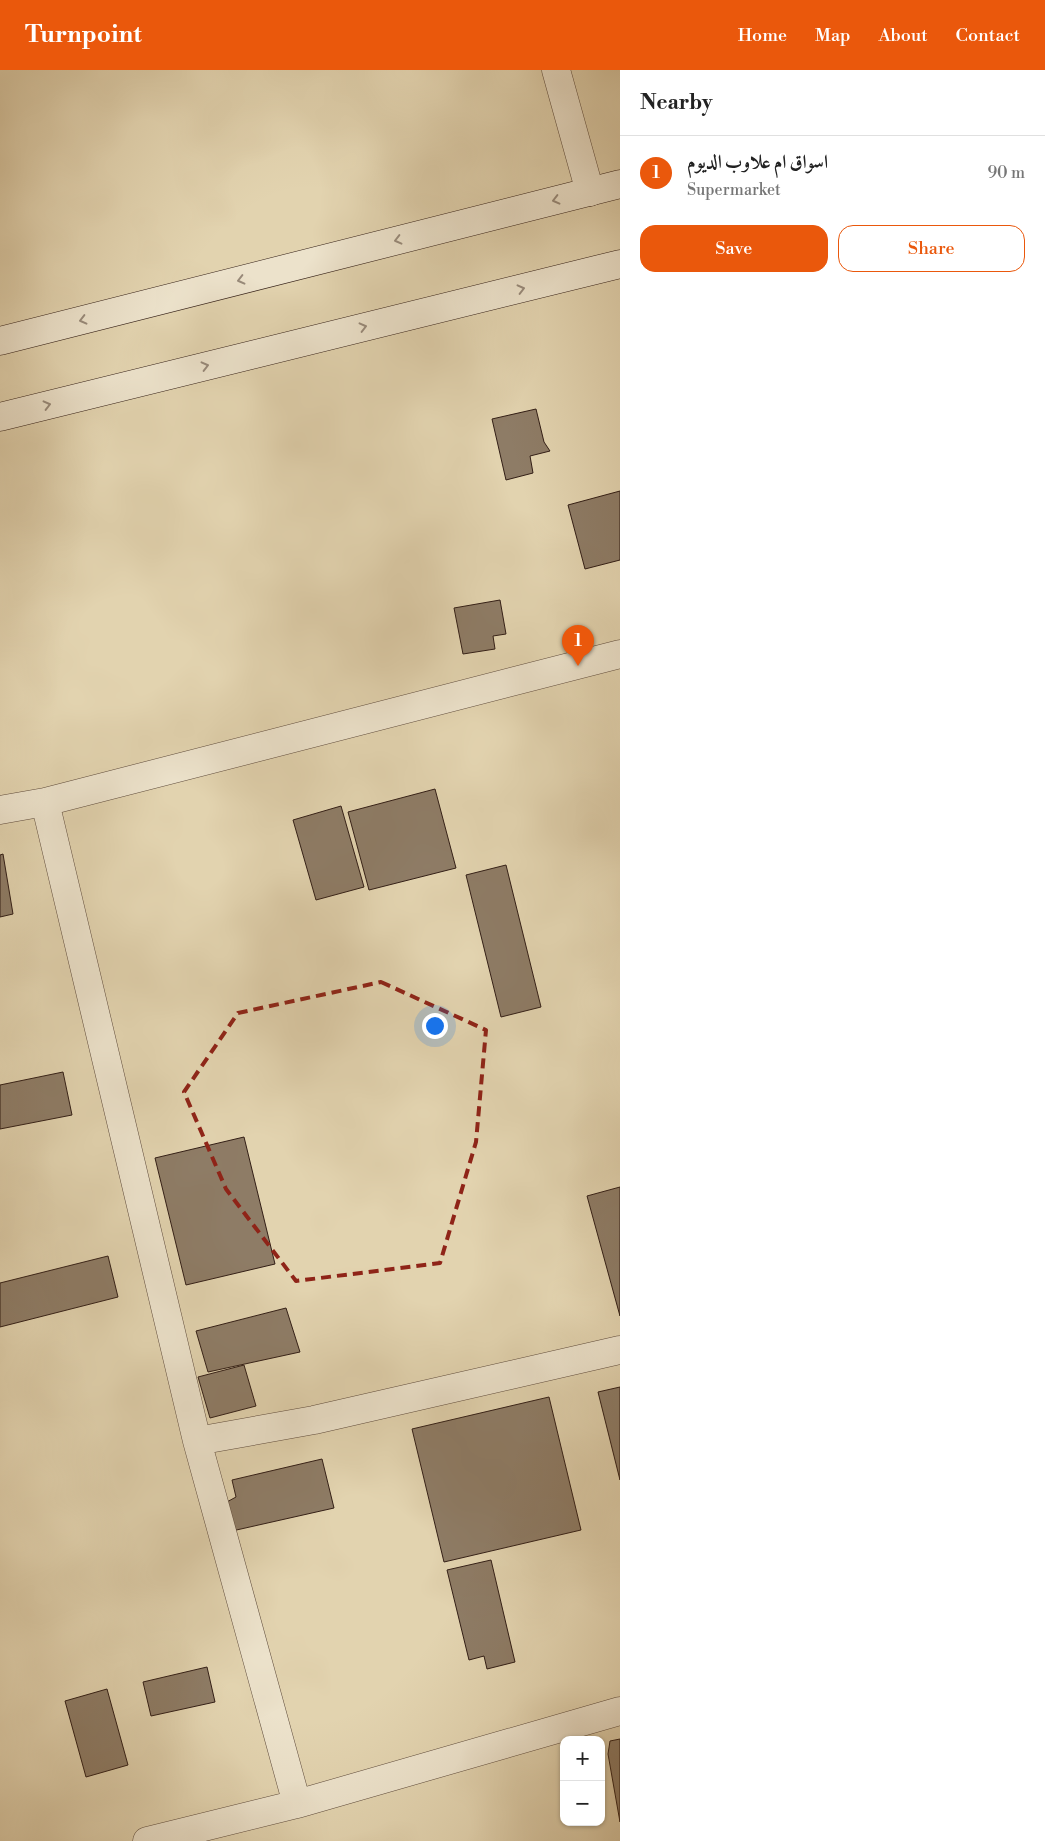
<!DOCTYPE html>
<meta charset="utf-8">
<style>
:root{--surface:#fff;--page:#f6f6f6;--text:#222;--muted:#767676;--line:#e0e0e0;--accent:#ea580c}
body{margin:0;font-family:"Libre Bodoni",Amiri,serif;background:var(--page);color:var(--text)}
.controls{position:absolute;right:15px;bottom:15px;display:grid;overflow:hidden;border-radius:10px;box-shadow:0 1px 4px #0004}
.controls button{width:45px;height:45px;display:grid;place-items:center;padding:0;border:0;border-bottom:1px solid var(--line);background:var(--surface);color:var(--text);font:25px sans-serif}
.you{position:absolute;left:434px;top:955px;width:18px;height:18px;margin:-12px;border:4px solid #fff;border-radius:50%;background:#1a73e8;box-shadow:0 0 0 8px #1a73e833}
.badge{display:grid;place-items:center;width:32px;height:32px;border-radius:50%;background:var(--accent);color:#fff;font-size:16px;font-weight:700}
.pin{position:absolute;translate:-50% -41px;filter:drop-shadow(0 1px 2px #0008)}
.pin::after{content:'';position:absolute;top:26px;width:18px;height:15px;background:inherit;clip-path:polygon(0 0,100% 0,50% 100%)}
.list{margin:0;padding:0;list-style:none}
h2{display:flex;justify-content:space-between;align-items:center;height:65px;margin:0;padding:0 20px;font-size:21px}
h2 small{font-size:16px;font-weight:400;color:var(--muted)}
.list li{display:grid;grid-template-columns:32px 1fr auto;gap:15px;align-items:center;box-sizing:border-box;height:75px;padding:0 20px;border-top:1px solid var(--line)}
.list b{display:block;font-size:19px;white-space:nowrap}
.list p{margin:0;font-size:16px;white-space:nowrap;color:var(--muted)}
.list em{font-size:16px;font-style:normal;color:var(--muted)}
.actions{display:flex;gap:10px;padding:15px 20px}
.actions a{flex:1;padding:11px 0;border:1px solid var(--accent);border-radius:15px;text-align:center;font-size:18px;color:var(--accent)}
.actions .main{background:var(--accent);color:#fff}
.map{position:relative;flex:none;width:620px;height:1771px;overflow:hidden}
header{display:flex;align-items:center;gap:30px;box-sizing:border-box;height:70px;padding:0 25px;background:var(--accent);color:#fff}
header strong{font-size:24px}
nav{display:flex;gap:28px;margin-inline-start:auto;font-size:18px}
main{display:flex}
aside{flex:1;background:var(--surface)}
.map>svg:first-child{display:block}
.building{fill:#8e7c66;stroke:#321e16}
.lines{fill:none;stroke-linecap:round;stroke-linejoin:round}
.minor-casing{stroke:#5e4b3c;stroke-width:29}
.secondary-casing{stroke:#321e16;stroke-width:29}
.minor{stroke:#ece2cb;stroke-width:28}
.secondary{stroke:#ece2cb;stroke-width:28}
.oneway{stroke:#988a7a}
.marked{fill:none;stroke:#8f2418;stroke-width:4;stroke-dasharray:10 6;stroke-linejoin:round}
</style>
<header>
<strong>Turnpoint</strong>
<nav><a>Home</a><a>Map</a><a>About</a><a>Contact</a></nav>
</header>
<main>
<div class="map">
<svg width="620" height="1771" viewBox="0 0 620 1771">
<rect width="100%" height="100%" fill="#e2d3af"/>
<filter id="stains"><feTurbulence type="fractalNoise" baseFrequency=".004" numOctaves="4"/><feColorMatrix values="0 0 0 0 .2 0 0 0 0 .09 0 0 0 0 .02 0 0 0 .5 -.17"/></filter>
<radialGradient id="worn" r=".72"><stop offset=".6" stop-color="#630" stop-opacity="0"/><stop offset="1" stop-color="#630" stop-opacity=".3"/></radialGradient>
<path class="building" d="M536 339 544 372 550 381 530 386 533 403 506 410 492 349Z
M620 421V490L585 499 568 435Z
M500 530 506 564 493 566 495 579 463 584 454 538Z
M435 719 456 798 369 820 348 742Z
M341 736 364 817 316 830 293 750Z
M3 784 13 844 0 847V785Z
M506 795 541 937 501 947 466 805Z
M63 1002 72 1045 0 1059V1015Z
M244 1067 275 1194 186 1215 155 1088Z
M620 1117V1246L587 1126Z
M108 1186 118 1227 0 1257V1213Z
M286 1238 300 1282 208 1302 196 1261Z
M244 1295 256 1336 210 1348 198 1307Z
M620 1317V1410L598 1322Z
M549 1327 581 1460 444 1492 412 1359Z
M322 1389 334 1438 232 1461 225 1433 236 1427 232 1410Z
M491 1490 515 1592 487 1599 484 1586 469 1590 447 1500Z
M207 1597 215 1632 151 1646 143 1612Z
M107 1619 128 1695 86 1707 65 1631Z
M620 1669V1752L608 1684 610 1671Z"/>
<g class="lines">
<defs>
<path id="minor" d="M556 0 590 122
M0 740 45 732
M197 1371 45 732 620 584
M297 1734 197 1371 314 1350 620 1280
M147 1771 297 1734 620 1641"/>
<path id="secondary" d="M0 271 620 114
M0 347 620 194"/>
</defs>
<use href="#minor" class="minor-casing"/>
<use href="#secondary" class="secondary-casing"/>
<use href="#minor" class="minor"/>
<use href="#secondary" class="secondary"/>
</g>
<defs><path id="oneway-chevron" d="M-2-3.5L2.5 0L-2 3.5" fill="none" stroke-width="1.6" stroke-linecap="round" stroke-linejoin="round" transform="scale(1.25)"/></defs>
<g class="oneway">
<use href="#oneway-chevron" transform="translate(556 130) rotate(166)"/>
<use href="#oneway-chevron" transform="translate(398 170) rotate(166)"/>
<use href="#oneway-chevron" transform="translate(241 210) rotate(166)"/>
<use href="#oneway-chevron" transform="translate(521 219) rotate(-14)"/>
<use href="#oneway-chevron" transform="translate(83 250) rotate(166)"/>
<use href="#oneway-chevron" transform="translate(363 257) rotate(-14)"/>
<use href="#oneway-chevron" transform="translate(205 296) rotate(-14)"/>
<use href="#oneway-chevron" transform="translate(47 335) rotate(-14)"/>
</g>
<path class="marked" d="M381 912 486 960 476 1072 440 1193 296 1211 226 1119 184 1022 238 943Z"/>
<rect width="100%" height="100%" filter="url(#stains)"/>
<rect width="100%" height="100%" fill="url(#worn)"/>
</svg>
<div class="controls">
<button>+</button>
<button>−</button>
</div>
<div class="you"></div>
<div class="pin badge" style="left:578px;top:596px">1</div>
</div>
<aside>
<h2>Nearby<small></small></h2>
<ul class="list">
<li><span class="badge">1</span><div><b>اسواق ام علاوب الديوم</b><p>Supermarket</p></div><em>90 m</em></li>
</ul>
<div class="actions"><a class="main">Save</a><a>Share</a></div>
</aside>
</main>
